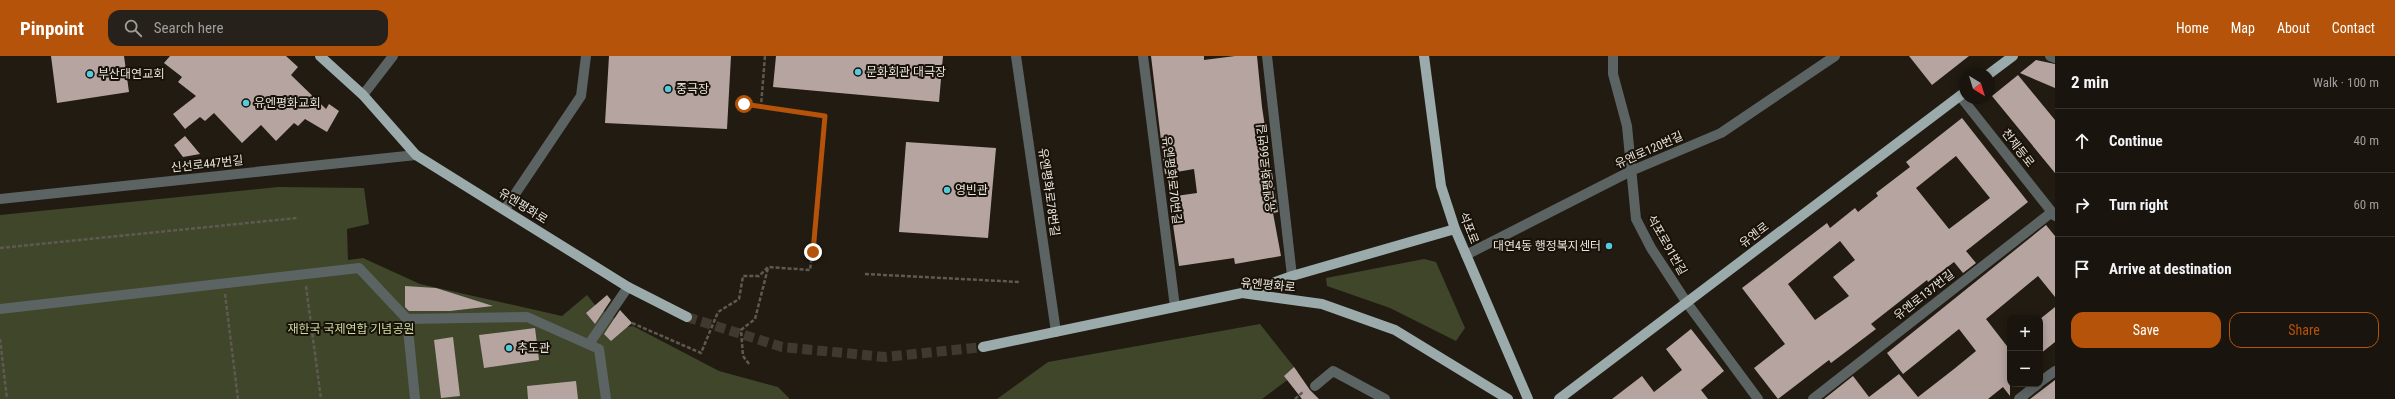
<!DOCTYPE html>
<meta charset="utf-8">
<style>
:root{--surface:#19140d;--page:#26211b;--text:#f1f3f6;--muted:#9f9e9d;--line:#37332e;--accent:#b45309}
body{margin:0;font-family:"Roboto Condensed","Noto Sans KR",sans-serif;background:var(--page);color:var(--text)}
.controls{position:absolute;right:12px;bottom:12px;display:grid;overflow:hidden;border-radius:8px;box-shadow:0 2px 10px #0003}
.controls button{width:36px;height:36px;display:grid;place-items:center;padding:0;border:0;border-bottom:1px solid var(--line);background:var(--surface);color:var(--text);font:20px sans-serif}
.compass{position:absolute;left:1959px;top:12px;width:36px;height:36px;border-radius:50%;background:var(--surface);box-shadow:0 2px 10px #0003;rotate:142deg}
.stop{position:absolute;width:12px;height:12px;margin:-9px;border:3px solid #b45309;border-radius:50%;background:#fff}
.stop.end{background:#b45309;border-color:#fff;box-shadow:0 1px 4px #0008}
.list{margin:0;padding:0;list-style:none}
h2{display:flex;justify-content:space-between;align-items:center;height:52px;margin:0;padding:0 16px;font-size:17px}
h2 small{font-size:13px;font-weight:400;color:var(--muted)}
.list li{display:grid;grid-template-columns:26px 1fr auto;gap:12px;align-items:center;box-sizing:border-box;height:64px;padding:0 16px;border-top:1px solid var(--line)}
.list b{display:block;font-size:15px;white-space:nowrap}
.list em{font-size:13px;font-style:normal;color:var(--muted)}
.actions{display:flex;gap:8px;padding:12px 16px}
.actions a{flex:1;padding:9px 0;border:1px solid var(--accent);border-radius:12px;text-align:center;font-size:14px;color:var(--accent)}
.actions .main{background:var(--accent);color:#fff}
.icon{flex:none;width:22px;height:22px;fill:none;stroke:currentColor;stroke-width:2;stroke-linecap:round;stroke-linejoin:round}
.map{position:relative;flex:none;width:2055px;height:343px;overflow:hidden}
header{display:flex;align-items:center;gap:24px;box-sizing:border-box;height:56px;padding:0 20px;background:var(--accent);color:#fff}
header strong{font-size:19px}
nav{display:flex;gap:22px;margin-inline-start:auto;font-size:14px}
.search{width:280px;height:36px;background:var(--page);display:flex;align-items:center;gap:10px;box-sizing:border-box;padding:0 14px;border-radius:12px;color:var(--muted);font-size:15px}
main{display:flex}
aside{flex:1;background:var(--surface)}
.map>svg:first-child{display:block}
.green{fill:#3f462a}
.building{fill:#b5a4a0;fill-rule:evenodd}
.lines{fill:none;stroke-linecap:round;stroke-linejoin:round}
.major-tunnel{stroke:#3f3930;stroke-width:10;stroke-dasharray:10 5;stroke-linecap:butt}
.path{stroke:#5f5950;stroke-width:2.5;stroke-dasharray:4 2;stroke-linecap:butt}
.minor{stroke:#5c6363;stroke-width:10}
.major{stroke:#9babab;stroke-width:10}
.route{stroke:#b45309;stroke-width:5}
.poi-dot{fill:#55cadf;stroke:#181208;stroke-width:1.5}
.labels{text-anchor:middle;stroke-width:4;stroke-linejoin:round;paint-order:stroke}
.poi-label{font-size:12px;fill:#e8e4dd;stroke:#181208;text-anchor:start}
.street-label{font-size:12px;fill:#e8e4dd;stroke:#181208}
.park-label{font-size:12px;fill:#ccdca3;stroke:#181208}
</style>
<header>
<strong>Pinpoint</strong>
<div class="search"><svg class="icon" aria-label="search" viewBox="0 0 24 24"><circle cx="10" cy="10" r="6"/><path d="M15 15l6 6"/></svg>Search here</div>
<nav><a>Home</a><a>Map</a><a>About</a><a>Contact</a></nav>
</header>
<main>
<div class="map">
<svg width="2055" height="343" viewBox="0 0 2055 343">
<rect width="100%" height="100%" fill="#211b11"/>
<path class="green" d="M278 131 364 132 369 168 347 173 348 204 363 202 420 228 562 260 587 239 595 249 627 271 633 270 719 315 778 331 790 343H0V159Z
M1424 203 1436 206 1465 272 1456 285 1390 252 1327 230 1326 222Z
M1260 268 1298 316 1262 343H997L1048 306Z"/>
<path class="building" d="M51 0H124L129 36 57 47Z
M170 0H286L298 11 291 19 326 53 329 48 339 55 327 76 305 63 298 70 294 67 276 85 261 69 242 87 214 57 205 65 200 61 185 73 173 58 196 40 178 26 182 21 164 7Z
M609 0H731L727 73 605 67Z
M776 0H943L939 46 773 31Z
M1151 0H1204V4L1235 0H1257L1262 51 1278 156 1273 157 1281 200 1235 208 1234 202 1179 210 1169 141 1197 137 1194 113 1165 118Z
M1909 0H1969L1932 29Z
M2036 4 2055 8V32L2020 17Z
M2018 19 2055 64V117L1992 40Z
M1962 62 2028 146 1966 195 1976 207 1963 217 1954 206 1928 226 1927 224 1871 268 1876 273 1831 307 1829 304 1778 343 1754 312 1785 288 1742 232 1827 167 1830 172 1855 152 1858 156 1878 140 1876 137 1910 111 1906 106ZM1956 100 1990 142 1949 173 1916 132ZM1840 185 1855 204 1833 221 1849 240 1815 264 1788 228Z
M185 80 200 98 183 101 174 89Z
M906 86 996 92 988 182 899 176Z
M2046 169 2055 180V241L2038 220 1986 263 2010 294V340L2003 331 1988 343H1824L1853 320 1869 341 1899 318 1918 341 1954 313 1976 295 1959 273 1903 318 1887 297Z
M405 230 436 232 493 250 450 255H409L405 251Z
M607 239 611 244 595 268 586 257Z
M2055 251V286L2040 298V263Z
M620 254 632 267 611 285 604 278Z
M535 272 539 304 484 312 479 279Z
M1691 273 1724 315 1701 334 1708 343H1612L1642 320 1654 336 1682 314 1666 293Z
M453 281 460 340 441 342 434 284Z
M1294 311 1310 334 1319 343H1302L1284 320Z
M2055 324V343H2030Z
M576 325 578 343H528L527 330Z"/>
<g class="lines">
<path class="major-tunnel" d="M687 261 782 291 885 301 983 291"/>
<path class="path" d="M744 48 761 50
M0 192 297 162
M865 218 1020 226
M306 230 321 343
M225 238 238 343
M632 267 701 297 718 256 739 243 743 220H759L768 211 810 214 818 153 825 60 761 50 765 0
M0 283 7 343
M749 308 743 300 741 274 755 263 768 212
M1295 343 1304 335"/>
<path class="minor" d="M1016 0 1056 276
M1143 0 1175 251
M1267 0 1292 220
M1613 0V18L1627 70 1636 163 1651 192 1687 247 1758 343
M2050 0 2055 2
M363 39 393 0
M1960 40 2055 160
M0 143 416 99
M505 153 581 40 586 0
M1466 199 1631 115 1721 77 1835 0
M0 253 359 212 407 263
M589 288 628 231
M2040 326 2055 315
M1315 330 1333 315 1385 343
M415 343 407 263 527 261 599 293 606 343
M1813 343 2052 156
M2019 343 2038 328"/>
<path class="major" d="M320 0 363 39 416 99 628 231 687 261
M1424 0 1441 130 1455 173 1528 343
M1989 18 2013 0
M1244 237 1292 220 1455 173
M983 291 1242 237 1322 248 1395 274 1508 343
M1559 343 1965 36"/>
</g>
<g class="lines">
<path class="route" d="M744 48 825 60 813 196"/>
</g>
<g class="poi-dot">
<circle cx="858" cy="16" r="4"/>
<circle cx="90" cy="18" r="4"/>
<circle cx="668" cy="33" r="4"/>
<circle cx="246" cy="47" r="4"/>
<circle cx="947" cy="134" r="4"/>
<circle cx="1609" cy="190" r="4"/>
<circle cx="509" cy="292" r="4"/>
</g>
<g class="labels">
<g class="poi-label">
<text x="866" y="20">문화회관 대극장</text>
<text x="98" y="22">부산대연교회</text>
<text x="676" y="37">중극장</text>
<text x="254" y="51">유엔평화교회</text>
<text x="955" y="138">영빈관</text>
<text x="1601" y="194" text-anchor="end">대연4동 행정복지센터</text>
<text x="517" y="296">추도관</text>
</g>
<g class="street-label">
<text transform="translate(2018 92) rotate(52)" y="4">천제등로</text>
<text transform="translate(1649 94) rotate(-24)" y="4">유엔로120번길</text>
<text transform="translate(207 108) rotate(-6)" y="4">신선로447번길</text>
<text transform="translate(1266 112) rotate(-96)" y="4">유엔평화로66번길</text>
<text transform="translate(1172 124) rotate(83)" y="4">유엔평화로70번길</text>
<text transform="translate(1049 136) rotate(82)" y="4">유엔평화로78번길</text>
<text transform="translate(523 150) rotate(32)" y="4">유엔평화로</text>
<text transform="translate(1469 172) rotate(69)" y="4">석포로</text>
<text transform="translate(1754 179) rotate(-37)" y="4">유엔로</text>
<text transform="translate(1667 189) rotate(60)" y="4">석포로91번길</text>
<text transform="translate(1268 229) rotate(5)" y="4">유엔평화로</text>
<text transform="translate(1924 239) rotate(-38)" y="4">유엔로137번길</text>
</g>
<g class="park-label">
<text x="351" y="277">재한국 국제연합 기념공원</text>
</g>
</g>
</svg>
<div class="controls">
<button>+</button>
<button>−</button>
</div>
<svg class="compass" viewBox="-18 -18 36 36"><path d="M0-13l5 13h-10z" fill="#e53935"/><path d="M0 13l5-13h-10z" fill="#9f9e9d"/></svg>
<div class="stop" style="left:744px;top:48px"></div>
<div class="stop end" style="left:813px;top:196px"></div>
</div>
<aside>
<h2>2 min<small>Walk · 100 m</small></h2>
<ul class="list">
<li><svg class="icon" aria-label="ahead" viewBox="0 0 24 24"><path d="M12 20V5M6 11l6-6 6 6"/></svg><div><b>Continue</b></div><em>40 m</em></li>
<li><svg class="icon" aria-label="right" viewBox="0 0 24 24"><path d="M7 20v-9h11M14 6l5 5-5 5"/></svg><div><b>Turn right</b></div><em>60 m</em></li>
<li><svg class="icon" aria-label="arrive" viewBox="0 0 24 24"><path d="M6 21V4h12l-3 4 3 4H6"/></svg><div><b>Arrive at destination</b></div></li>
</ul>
<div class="actions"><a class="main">Save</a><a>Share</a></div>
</aside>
</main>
